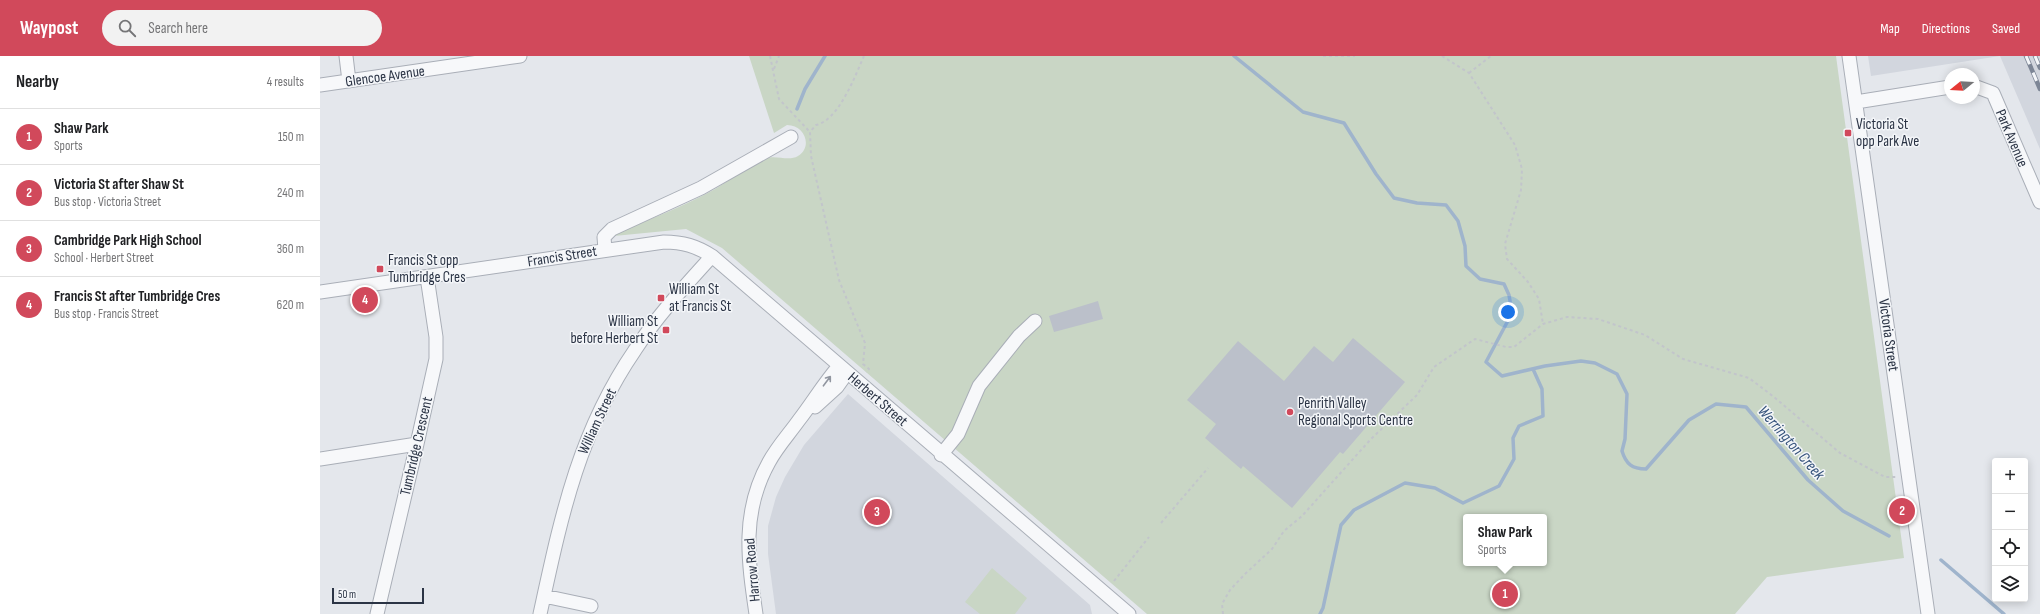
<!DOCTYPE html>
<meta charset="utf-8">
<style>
:root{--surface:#fff;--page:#f2f2f2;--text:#202124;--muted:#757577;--line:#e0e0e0;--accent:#d1495b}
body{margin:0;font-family:"Sofia Sans Condensed",sans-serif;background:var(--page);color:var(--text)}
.controls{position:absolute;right:12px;bottom:12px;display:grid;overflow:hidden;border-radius:4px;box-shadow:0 2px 10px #0003}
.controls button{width:36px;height:36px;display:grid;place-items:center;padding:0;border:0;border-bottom:1px solid var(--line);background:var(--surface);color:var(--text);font:20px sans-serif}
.compass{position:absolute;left:1624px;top:12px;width:36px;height:36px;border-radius:50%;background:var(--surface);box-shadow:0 2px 10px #0003;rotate:252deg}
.scale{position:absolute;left:12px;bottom:10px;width:92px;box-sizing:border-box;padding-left:4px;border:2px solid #2b3445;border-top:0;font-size:11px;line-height:14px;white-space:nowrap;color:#2b3445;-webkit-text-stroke:3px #f4f6f9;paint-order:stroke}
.you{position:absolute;left:1188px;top:256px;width:14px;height:14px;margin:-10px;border:3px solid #fff;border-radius:50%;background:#1a73e8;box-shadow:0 0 0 6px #1a73e833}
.badge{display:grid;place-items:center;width:26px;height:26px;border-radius:50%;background:var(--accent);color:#fff;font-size:13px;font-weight:700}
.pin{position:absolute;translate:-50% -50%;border:2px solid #fff;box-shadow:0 1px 4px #0006}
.popup{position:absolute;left:1143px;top:458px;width:84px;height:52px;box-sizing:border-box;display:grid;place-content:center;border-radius:4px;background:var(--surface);filter:drop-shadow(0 1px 3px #0005);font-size:13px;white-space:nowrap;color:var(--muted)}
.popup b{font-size:15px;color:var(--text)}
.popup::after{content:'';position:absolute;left:50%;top:100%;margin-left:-8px;border:8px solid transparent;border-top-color:var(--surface)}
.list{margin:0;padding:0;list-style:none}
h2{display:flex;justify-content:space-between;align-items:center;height:52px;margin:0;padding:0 16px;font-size:17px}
h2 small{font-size:13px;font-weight:400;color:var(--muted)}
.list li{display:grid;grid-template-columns:26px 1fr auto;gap:12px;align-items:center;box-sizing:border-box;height:56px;padding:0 16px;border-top:1px solid var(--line)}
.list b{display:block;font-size:15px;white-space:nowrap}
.list p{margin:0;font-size:13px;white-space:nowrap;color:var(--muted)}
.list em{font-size:13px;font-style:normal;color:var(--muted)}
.icon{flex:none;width:22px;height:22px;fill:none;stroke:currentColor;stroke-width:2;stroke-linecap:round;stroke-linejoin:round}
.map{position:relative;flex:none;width:1720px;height:558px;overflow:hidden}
header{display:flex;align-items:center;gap:24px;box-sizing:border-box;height:56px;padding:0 20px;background:var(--accent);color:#fff}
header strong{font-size:19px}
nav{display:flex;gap:22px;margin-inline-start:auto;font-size:14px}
.search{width:280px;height:36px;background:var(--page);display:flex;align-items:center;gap:10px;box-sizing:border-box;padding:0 14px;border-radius:22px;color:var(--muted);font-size:15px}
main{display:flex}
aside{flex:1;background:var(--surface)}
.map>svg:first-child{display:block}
.built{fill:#d2d6de}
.green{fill:#c9d6c5;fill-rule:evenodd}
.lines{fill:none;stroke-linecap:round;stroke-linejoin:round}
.stream{stroke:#9fb4cc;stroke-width:3.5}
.building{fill:#bbc0ca}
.minor-casing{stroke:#a9aeb7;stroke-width:15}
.path{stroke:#c2c5cb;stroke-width:2;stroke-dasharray:3 3;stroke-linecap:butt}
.minor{stroke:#f7f8fa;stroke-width:13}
.rail-casing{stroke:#7d8696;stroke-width:4.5}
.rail{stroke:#f4f6f9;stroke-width:3;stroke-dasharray:9;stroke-linecap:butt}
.oneway{stroke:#9196a0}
.poi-dot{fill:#d1495b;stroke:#f4f6f9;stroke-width:1.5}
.labels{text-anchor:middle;stroke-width:3;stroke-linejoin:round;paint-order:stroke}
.street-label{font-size:15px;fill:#2b3445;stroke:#f4f6f9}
.poi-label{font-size:15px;fill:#2b3445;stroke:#f4f6f9;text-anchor:start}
.water-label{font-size:16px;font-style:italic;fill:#34527a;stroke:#f4f6f9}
</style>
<header>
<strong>Waypost</strong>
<div class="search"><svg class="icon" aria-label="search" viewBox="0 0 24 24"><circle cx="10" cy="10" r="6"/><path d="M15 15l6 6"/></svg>Search here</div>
<nav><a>Map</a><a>Directions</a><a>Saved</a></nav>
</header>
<main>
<aside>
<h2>Nearby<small>4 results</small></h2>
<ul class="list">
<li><span class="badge">1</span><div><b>Shaw Park</b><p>Sports</p></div><em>150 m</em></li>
<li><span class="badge">2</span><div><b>Victoria St after Shaw St</b><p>Bus stop · Victoria Street</p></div><em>240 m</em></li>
<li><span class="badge">3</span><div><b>Cambridge Park High School</b><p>School · Herbert Street</p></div><em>360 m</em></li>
<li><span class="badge">4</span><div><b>Francis St after Tumbridge Cres</b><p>Bus stop · Francis Street</p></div><em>620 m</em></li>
</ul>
</aside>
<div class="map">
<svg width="1720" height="558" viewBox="0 0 1720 558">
<rect width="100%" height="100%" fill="#e4e7ec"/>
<path class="built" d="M1548 0H1720V93L1680 0 1551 20Z
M528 338 770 549 772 558H456L448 498V470L456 441 465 421 484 389Z"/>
<path class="green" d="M429 0H1516L1584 502 1447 521 1415 558H827L402 192 366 173 294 180 295 178C329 163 363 151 395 133 412 123 427 110 445 103 455 98 468 106 478 100 493 91 485 69 467 69L454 77ZM1146 461H1224V507H1146Z
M672 512 707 542 695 558H660L645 546Z"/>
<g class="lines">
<path class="stream" d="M914 0 983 56 1024 67 1056 118 1074 142 1097 147 1126 149 1138 165 1145 190 1146 210 1160 223 1184 228 1189 239 1192 257 1166 306 1182 320 1225 310 1261 305 1275 307 1297 318 1307 338 1305 383 1302 395C1306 408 1312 413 1326 413L1369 364 1396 348 1426 351 1488 424 1523 455 1569 480
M477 53 485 33 505 0
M1621 504 1684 558
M1000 558 1003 552 1021 469 1034 454 1085 427 1115 432 1143 447 1179 430 1194 403 1193 382 1199 370 1223 360 1222 333 1213 313"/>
</g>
<path class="building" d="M778 245 783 263 734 276 729 260Z
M1033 282 1085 326 1023 398 1020 396 972 452 923 410 921 413 885 382 896 368 867 344 918 285 964 325 994 290 1013 306Z"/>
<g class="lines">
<defs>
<path id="minor" d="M26 0 29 25
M1529 0 1608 558
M0 29 200 0
M1654 30 1673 37 1720 146
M1536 46 1630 31
M285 194 284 181 292 173 381 132 471 81
M0 236 344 186C363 186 376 190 392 200L809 558
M495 351 517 331 527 317
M621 399 638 378 659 330 699 280 715 265
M0 403 97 388
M224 540 271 550
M57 558 97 388 116 303V281L107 221
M220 558C241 462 258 377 315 294 337 260 365 230 392 200
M436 558C428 504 421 456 449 406 457 391 469 378 479 364 493 346 504 327 519 310"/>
</defs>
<use href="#minor" class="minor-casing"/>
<path class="path" d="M450 0 459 43 490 76
M544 0C535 20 519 64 496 69L490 76 491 100 519 224 545 287 543 308 549 313 546 316
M1003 0H1035
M1122 0 1149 17 1195 89 1202 113 1201 134 1185 188 1187 203 1208 226 1219 243 1223 268
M454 13 459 0
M1149 17 1171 0
M841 467 888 412
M794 525 829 481
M903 558 902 548 910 534 925 518 952 493 964 475 982 460 1051 383 1097 339 1114 311 1155 283 1186 291H1194L1223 268 1247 261 1278 263 1325 279 1363 303 1429 322 1454 341 1520 397 1565 421H1577"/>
<use href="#minor" class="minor"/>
<defs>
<path id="rail" d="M1706 0 1720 33
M1715 0 1720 12"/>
</defs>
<use href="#rail" class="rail-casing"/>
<use href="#rail" class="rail"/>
</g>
<defs><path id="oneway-shaft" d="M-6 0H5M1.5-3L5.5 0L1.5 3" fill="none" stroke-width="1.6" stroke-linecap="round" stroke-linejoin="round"/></defs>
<use class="oneway" href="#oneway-shaft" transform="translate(507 325) rotate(-53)"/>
<g class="poi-dot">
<rect x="1524" y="73" width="8" height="8" rx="2"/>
<rect x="56" y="209" width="8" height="8" rx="2"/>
<rect x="337" y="238" width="8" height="8" rx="2"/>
<rect x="342" y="270" width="8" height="8" rx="2"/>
<circle cx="970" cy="356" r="4"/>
</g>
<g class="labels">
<g class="street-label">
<text transform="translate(65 20) rotate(-8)" y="5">Glencoe Avenue</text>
<text transform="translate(1692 82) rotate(67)" y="5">Park Avenue</text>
<text transform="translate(242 200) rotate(-9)" y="5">Francis Street</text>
<text transform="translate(1569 279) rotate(82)" y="5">Victoria Street</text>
<text transform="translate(558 343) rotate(41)" y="5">Herbert Street</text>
<text transform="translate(277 365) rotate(-65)" y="5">William Street</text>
<text transform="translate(96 390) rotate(-77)" y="5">Tumbridge Crescent</text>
<text transform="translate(432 514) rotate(-95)" y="5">Harrow Road</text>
</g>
<g class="poi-label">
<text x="1536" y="73">Victoria St<tspan x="1536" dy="17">opp Park Ave</tspan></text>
<text x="68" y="209">Francis St opp<tspan x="68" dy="17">Tumbridge Cres</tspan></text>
<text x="349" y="238">William St<tspan x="349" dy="17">at Francis St</tspan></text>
<text x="338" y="270" text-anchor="end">William St<tspan x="338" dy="17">before Herbert St</tspan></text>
<text x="978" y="352">Penrith Valley<tspan x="978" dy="17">Regional Sports Centre</tspan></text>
</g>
<g class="water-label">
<text transform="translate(1472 386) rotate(49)" y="6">Werrington Creek</text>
</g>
</g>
</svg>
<div class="controls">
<button>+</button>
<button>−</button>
<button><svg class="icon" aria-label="locate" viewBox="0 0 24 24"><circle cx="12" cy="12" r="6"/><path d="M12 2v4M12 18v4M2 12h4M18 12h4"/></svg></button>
<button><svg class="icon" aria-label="layers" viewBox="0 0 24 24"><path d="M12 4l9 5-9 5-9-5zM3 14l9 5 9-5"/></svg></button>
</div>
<svg class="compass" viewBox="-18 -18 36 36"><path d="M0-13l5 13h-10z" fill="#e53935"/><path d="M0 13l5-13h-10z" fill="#757577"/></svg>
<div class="scale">50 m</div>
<div class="you"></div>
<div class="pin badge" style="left:1185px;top:538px">1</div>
<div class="popup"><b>Shaw Park</b>Sports</div>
<div class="pin badge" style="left:1582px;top:455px">2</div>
<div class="pin badge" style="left:557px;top:456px">3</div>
<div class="pin badge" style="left:45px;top:244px">4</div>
</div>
</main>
